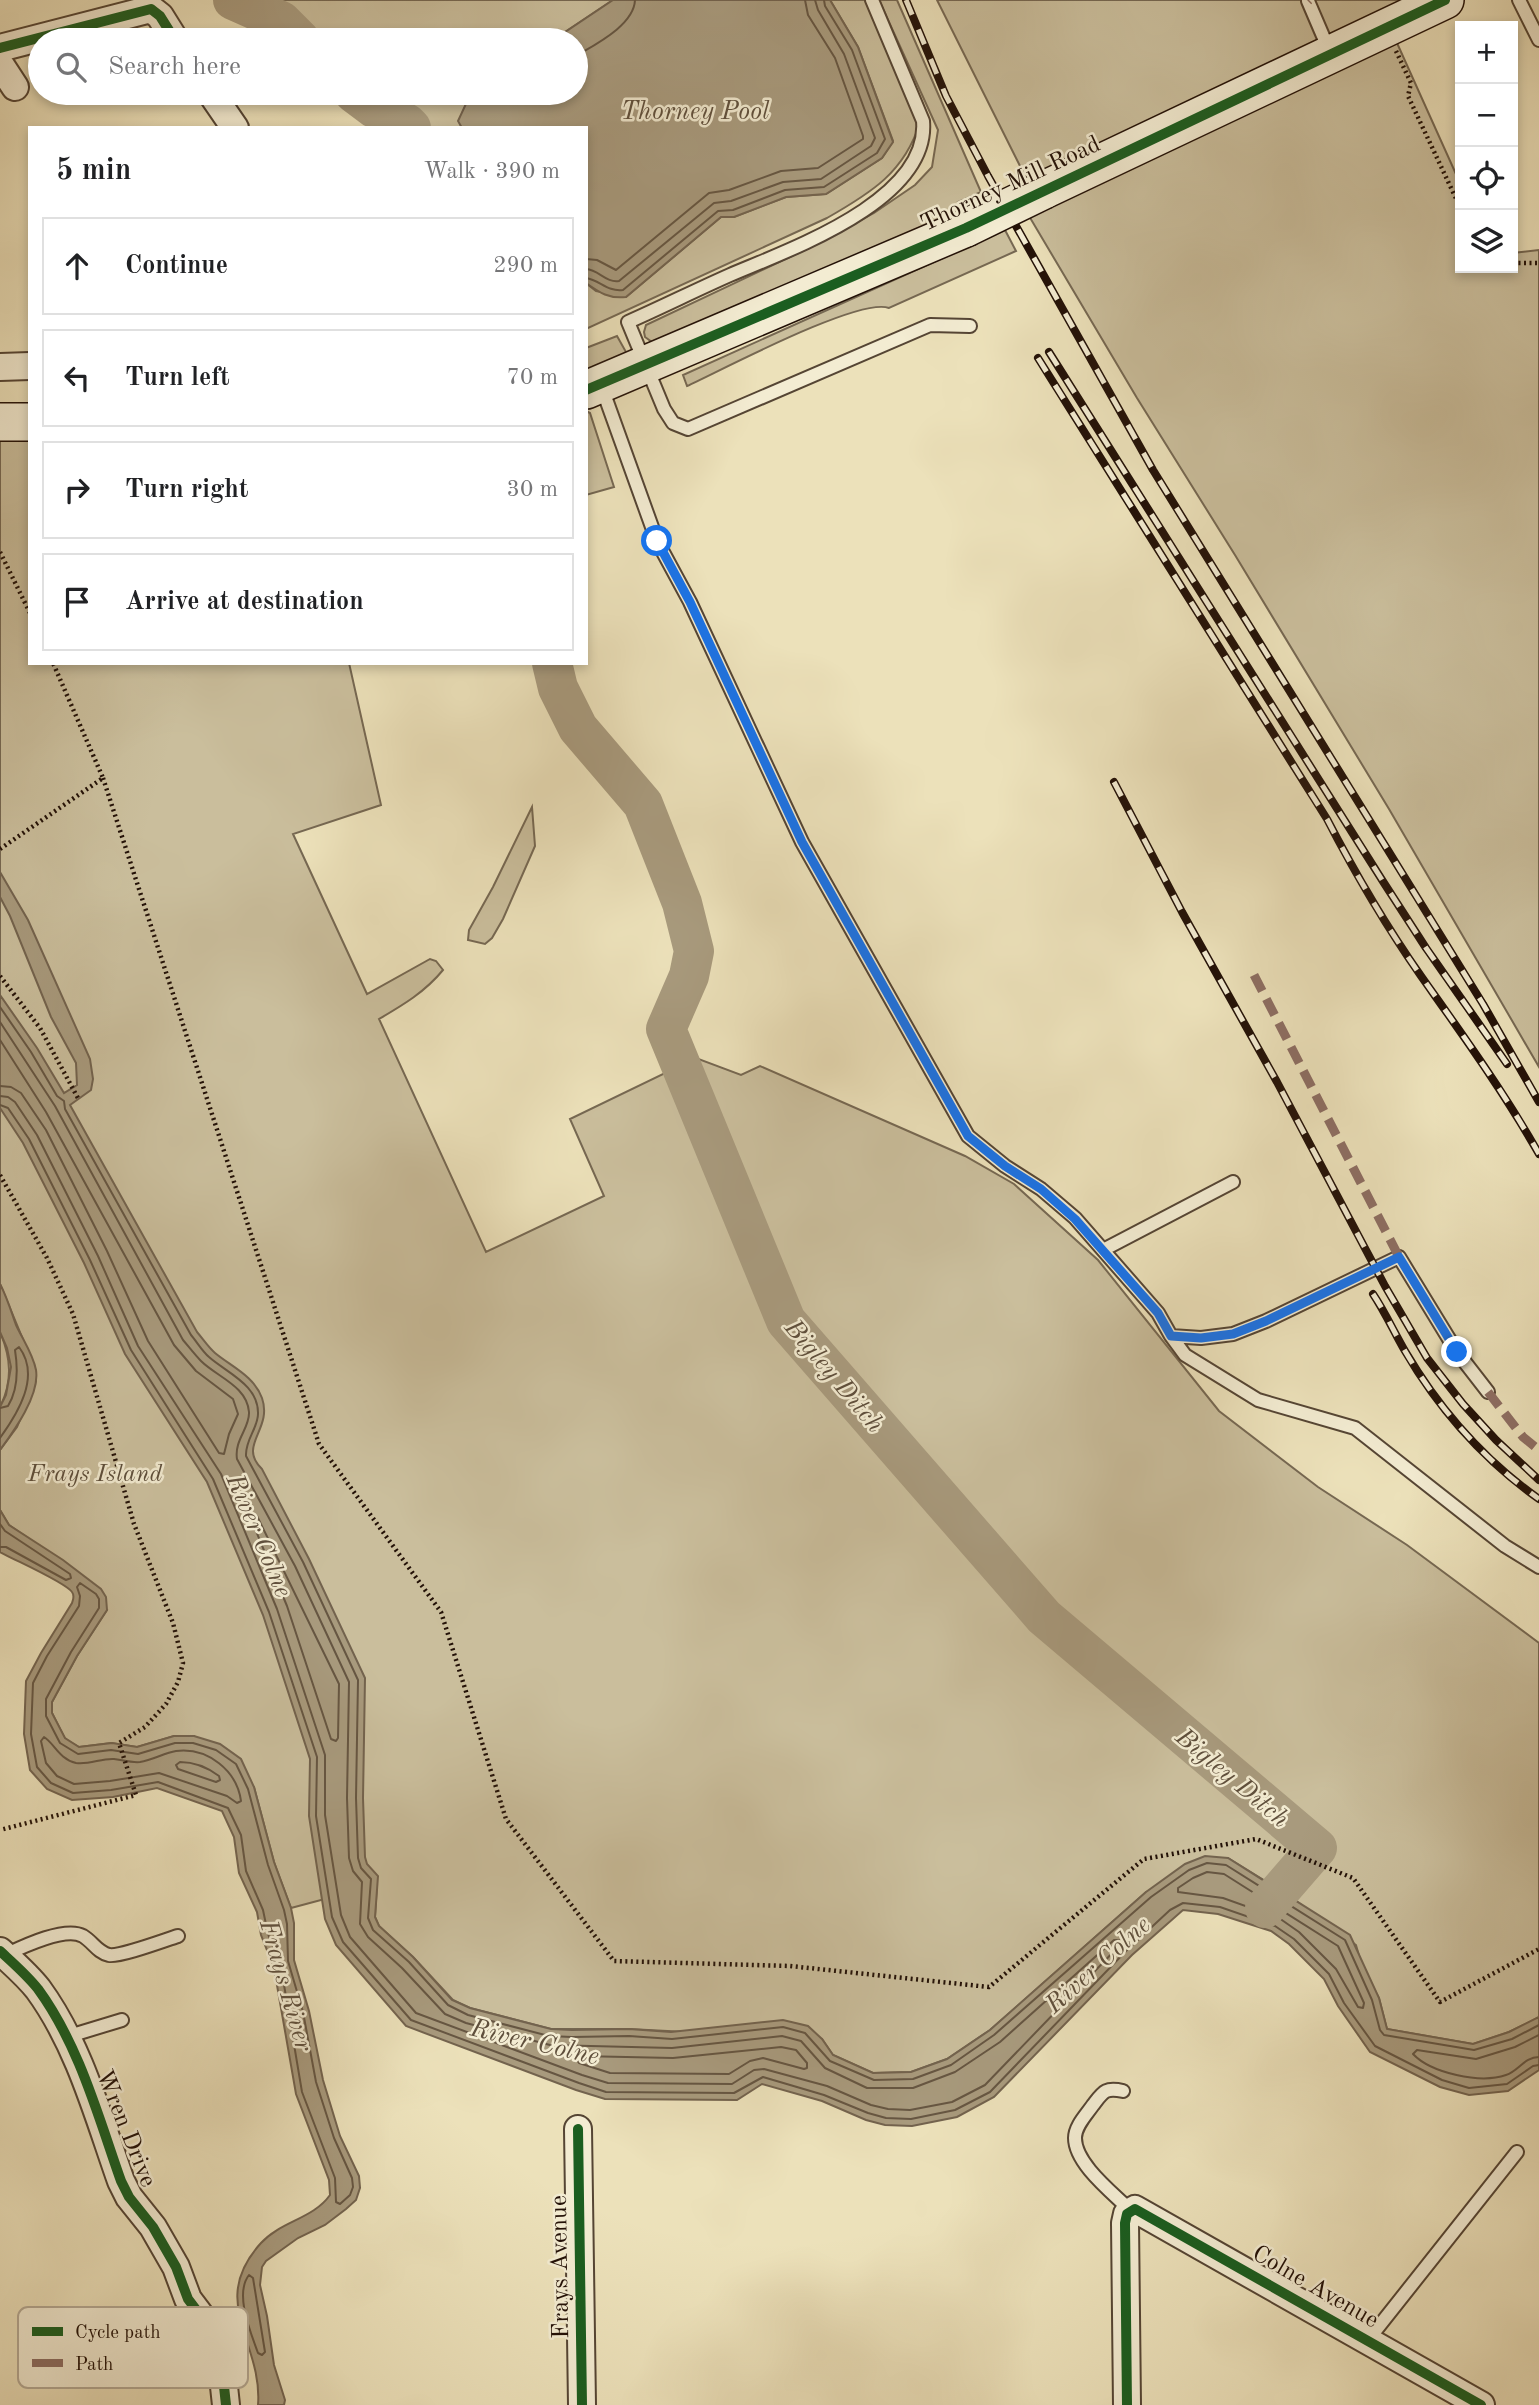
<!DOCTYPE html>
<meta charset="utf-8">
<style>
:root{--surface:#fff;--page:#f2f2f2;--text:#202124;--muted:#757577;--line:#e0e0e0}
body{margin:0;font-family:"Old Standard TT",serif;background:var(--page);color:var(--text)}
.controls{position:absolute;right:21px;top:21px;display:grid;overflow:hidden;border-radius:0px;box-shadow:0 4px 10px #0003}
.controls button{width:63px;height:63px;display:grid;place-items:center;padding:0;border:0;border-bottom:2px solid var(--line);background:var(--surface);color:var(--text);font:35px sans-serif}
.stop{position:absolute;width:21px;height:21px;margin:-16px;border:5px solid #1a73e8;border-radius:50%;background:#fff}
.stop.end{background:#1a73e8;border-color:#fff;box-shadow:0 2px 7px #0008}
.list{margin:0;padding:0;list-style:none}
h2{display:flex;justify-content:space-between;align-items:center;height:91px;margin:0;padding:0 28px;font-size:30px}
h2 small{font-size:23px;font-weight:400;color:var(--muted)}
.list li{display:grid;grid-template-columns:46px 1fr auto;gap:21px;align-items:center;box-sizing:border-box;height:98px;margin:0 14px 14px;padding:0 14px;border:2px solid var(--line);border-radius:0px}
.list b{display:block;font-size:26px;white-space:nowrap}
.list em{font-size:23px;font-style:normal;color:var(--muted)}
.icon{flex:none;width:38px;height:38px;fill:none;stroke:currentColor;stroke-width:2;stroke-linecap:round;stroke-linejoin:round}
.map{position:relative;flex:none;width:1539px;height:2405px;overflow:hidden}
.search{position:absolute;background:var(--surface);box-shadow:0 4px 10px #0003;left:28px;top:28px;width:560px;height:77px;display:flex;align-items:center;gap:18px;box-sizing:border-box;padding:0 24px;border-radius:38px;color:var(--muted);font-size:26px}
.panel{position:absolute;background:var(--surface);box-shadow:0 4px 10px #0003;left:28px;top:126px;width:560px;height:539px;border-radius:0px}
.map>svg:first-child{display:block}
.green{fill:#cabe9c;stroke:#766852;stroke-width:2}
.water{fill:#a89a7d;stroke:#73634e;stroke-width:2}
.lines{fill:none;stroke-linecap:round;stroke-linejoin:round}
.shore{stroke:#665642;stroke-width:2}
.river{stroke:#a89a7d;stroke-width:40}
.lane-casing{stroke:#554534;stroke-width:16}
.street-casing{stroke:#554534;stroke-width:30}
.secondary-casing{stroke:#231107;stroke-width:40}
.path{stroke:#231107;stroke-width:4.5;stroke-dasharray:2 3.5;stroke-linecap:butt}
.lane{stroke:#f3ecd2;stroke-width:12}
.street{stroke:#f3ecd2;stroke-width:26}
.secondary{stroke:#f3ecd2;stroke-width:37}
.rail-casing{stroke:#231107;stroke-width:8}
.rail{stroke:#f3ecd2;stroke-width:5;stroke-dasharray:16;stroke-linecap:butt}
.secondary-bridge-casing{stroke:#231107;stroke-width:40;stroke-linecap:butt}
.secondary-bridge{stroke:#f3ecd2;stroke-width:37}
.quiet{stroke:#8d6e63;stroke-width:9;stroke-dasharray:18 9;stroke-linecap:butt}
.cycleway-casing{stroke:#f3ecd2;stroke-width:15}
.cycleway{stroke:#1b5e20;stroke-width:10}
.route{stroke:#1a73e8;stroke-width:9}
.labels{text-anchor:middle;stroke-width:5;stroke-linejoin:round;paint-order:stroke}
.street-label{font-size:24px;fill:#231107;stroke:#f3ecd2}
.park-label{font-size:24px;font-style:italic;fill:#5d4e3b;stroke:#f3ecd2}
.water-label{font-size:26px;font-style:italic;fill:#5f4f3c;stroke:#f3ecd2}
.key{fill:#f3ecd2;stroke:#b5aa95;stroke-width:2}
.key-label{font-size:19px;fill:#231107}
</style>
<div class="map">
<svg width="1539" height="2405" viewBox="0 0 1539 2405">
<rect width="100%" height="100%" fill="#ece1ba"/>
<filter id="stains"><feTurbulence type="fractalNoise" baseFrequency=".00286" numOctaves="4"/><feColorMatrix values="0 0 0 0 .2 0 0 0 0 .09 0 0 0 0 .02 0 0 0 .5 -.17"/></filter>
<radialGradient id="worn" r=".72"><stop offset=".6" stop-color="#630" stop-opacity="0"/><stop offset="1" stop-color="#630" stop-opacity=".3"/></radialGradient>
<path class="green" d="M249 0H613L565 32 538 40H307L281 16Z
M830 0H865L920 122C905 172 871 193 827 218L586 329 587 284 596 291 626 297 721 217H734L786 197 826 194 882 158 893 141 858 47Z
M879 0H897L981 192 958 202 962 212 652 342 645 337 644 332 646 325 809 248 874 213 915 185 932 167 938 130Z
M937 0H1419L1027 180Z
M1397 43 1460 183V268H1513V253L1539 250V1067L1389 809 1235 555 1137 398 1029 216Z
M366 93H471L459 121 462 128H405L397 118 378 108 381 103Z
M1005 230 1016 251 889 308C859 297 722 370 687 386L683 375Z
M617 336 626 352 624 358 586 376V348Z
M586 411 590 413 614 487 586 495Z
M0 430H30V663H349L381 805 293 834 367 994 430 959 436 961 443 970C425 992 403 1005 379 1019L486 1252 604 1196 570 1119 696 1058 741 1075 760 1066 965 1156 1014 1184 1098 1260 1219 1411 1318 1487 1407 1545 1539 1643V2017L1509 2032 1473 2044 1387 2029 1379 1998 1362 1966 1356 1945 1288 1895 1228 1858 1146 1892 990 2030 947 2059 911 2072 873 2073 833 2055 822 2039 629 2029H551L470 2008 453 2000 413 1957 379 1926 375 1917 377 1885 291 1908 274 1862 254 1787 194 1736H174L137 1747 111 1743 79 1747 65 1739 52 1713V1702L77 1656 107 1610 25 1536 9 1525 0 1510V1450L17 1427 36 1381V1371L0 1284Z
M532 807 535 846 503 919 492 938 485 944 468 940 469 930 493 887Z
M0 1332C11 1358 13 1381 0 1407Z"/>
<path class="water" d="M613 0H830L858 47 893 142 882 158 826 194 786 197 734 217H721L626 297C609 299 600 293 586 283V128H462L458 121 471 93H576V40H538L565 32Z
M0 872 28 920 90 1059 93 1079 91 1090 70 1105 197 1332C203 1339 208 1347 215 1353 232 1367 254 1376 262 1398 273 1430 237 1445 262 1469L309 1559 365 1678 363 1798 365 1857 367 1864 378 1876 375 1917 379 1926 413 1957 452 2000 470 2008 551 2029 572 2030 629 2029 671 2032 783 2020 808 2026 822 2039 833 2055 873 2073 911 2072 947 2059 990 2030 1146 1892 1185 1864 1205 1856 1228 1858 1350 1935 1379 1998 1387 2029 1473 2044 1509 2032 1539 2017V2070L1508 2091 1469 2095 1440 2087 1370 2052 1338 2006 1324 1979 1289 1944 1271 1931 1218 1914 1183 1910 1132 1955 994 2097 957 2117 912 2126 885 2125 866 2120 822 2101 762 2084 737 2100 605 2099 576 2090 406 2026 336 1945 325 1919 309 1816 310 1759 263 1615 207 1482 125 1354 84 1263 23 1143 0 1108V995L37 1048 64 1093 77 1085 76 1063 51 1017 10 916 0 897Z
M0 1284C7 1297 11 1311 16 1325 23 1340 33 1354 36 1370 40 1395 14 1431 0 1450V1407L6 1395 11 1367 7 1348 0 1332Z
M0 1510 9 1525 63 1560 101 1589 106 1597 107 1610 77 1656 52 1702V1713L65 1738 79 1747 112 1743 137 1747 174 1736H194L220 1744 241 1759 254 1787 274 1862 291 1908 294 1923V1960L309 2011 323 2080 340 2136 359 2176 360 2188 356 2200 346 2209 325 2225 298 2238 266 2261 262 2267 260 2285 267 2316 274 2365 285 2400 284 2405H258C263 2342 207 2302 261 2243 281 2221 313 2219 330 2195L329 2180 296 2094 274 1968 261 1935 257 1912 239 1873 234 1837 222 1811 157 1788 113 1797 72 1800 47 1789 30 1770 24 1734 26 1681 41 1653 72 1603C73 1600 75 1596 72 1592 65 1582 14 1560 0 1552Z"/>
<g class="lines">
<path class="shore" d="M576 56C596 44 634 25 635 0
M586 259 597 260 616 270 709 193 729 190 781 171 818 168 863 139V136L835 58 808 15 805 0
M586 269C599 270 606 283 619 281L714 203 731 201 783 182 821 179 871 146 875 138 844 54 818 10 815 0
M586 278C600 280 607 292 623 290L718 211 733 210 785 190 824 187 877 153 885 139 852 50 825 6 824 0
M0 1007 31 1052 57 1096 64 1101 65 1109 191 1335C197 1342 202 1351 209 1357 227 1373 259 1385 258 1414 258 1428 245 1440 246 1456L303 1562 358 1680 356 1798 358 1858 361 1868 371 1879 368 1918 373 1930 409 1962 448 2005 468 2015 549 2036 572 2037 629 2036 672 2039 783 2027 805 2033 830 2061 874 2080 913 2079 951 2065 994 2035 1151 1897 1189 1870 1207 1863 1226 1865 1345 1940 1372 2000 1380 2030 1384 2035 1474 2050 1512 2039 1539 2025
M0 1022 55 1106 183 1340C189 1347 195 1355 201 1361 217 1377 247 1386 249 1412 250 1428 234 1440 237 1459L295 1566 349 1682 347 1798 349 1858 353 1871 362 1882 360 1924 368 1937 402 1968 445 2014 466 2023 550 2045 672 2048 782 2036 801 2041 825 2068 867 2088H913L955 2072 1000 2042 1114 1940H1119L1120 1945 985 2085 952 2102 910 2110 888 2109 871 2105 827 2086 764 2069 754 2070 732 2084 608 2083 582 2075 416 2013 350 1937 341 1915 325 1815V1755L277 1609 221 1474 138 1346 98 1256 37 1135 15 1102 8 1097 0 1096
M0 1040 46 1112 174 1345 196 1371 233 1399 238 1414 229 1434 224 1454 219 1453 148 1341 107 1251 46 1130 21 1093 11 1087 0 1086
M0 1105 8 1108 29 1139 90 1260 131 1350 213 1479 269 1612 317 1757 316 1816 332 1917 343 1942 411 2020 579 2083 606 2092 734 2093 763 2077 824 2095 868 2113 886 2118 911 2119 955 2110 990 2092 1127 1950 1170 1910 1183 1903 1220 1907 1275 1926 1294 1939 1329 1974 1344 2003 1375 2046 1442 2080 1469 2088 1507 2084 1533 2066 1539 2065
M0 1408 8 1406C18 1390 18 1369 15 1350L19 1347C41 1376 18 1413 0 1438
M253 1515 257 1516 339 1684 338 1738 336 1741 331 1739 287 1606 251 1519Z
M0 1524 5 1531 70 1574 71 1578 66 1580 6 1547H0
M80 1583 96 1594 99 1599V1608L71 1652 46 1699V1716L60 1743 78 1754 111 1750 138 1754 175 1743H193L216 1750 236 1764 248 1789 268 1865 284 1910 287 1924 288 1961 303 2012 316 2082 334 2138 352 2178 353 2187 350 2195 340 2204 336 2202 335 2178 302 2092 281 1967 268 1934 263 1910 246 1871 241 1835 228 1808 158 1782 111 1790 73 1793 51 1783 37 1767 31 1734 33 1683 47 1656 79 1606 80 1596 77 1587Z
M44 1737C54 1743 59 1759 76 1763 89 1765 102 1758 114 1759 122 1760 132 1763 140 1762 153 1760 164 1753 176 1751 208 1747 237 1771 241 1801L237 1803 227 1796 159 1773 110 1781 74 1784 57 1776 46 1763 41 1741Z
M180 1762C195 1762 207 1767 219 1776L220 1780 216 1782 178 1769 176 1765Z
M1207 1872 1224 1874 1338 1946 1364 2003 1363 2008 1358 2007 1336 1969 1299 1932 1279 1918 1223 1898 1178 1892V1888L1193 1878Z
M1539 2035 1515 2047 1476 2059 1417 2050 1413 2054C1431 2073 1480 2084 1506 2075 1519 2071 1524 2057 1539 2057
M781 2047 796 2050 807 2063V2068L804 2069 763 2058 750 2061 729 2074 610 2073 579 2063 577 2060 579 2056 673 2058Z
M249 2275 253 2278 265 2352 262 2355 258 2353C251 2333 234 2294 249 2275Z"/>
<path class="river" d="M233 0 281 21 300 40
M354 93 374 108 406 123 411 128
M552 663 558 688 578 728 643 804 682 903 694 951 689 976 666 1029 786 1321 1044 1617 1317 1848 1265 1908"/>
<defs>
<path id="lane" d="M872 0 923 121C930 201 788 250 730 275 696 290 662 307 628 322L664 409 673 423 688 429 930 325 970 326
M1519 0 1539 40
M1308 1 1329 50
M602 388 657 541 690 602 802 842 968 1136 1005 1166 1041 1189 1075 1218 1158 1313 1171 1336 1201 1338 1233 1334 1266 1321 1399 1257 1457 1352 1488 1392
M1103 1250 1233 1182
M1171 1336 1185 1355 1258 1400 1355 1428 1505 1546 1539 1567
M5 1955C22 1947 65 1926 83 1936 93 1942 97 1952 109 1955 120 1957 165 1940 178 1936
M66 2037 122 2020
M1123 2091C1105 2087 1103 2092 1093 2105 1086 2115 1075 2126 1075 2138 1075 2164 1113 2193 1130 2210
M1368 2340 1517 2152"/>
<path id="street" d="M0 48 151 9 160 16 175 40
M0 64 15 87
M211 93 235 128
M0 367 30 366
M0 1951C13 1963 27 1975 38 1989 79 2045 98 2116 121 2181L129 2197 153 2227 176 2267 188 2299 219 2340 226 2405
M578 2129 582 2405
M1127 2405 1125 2223 1127 2214 1135 2209 1481 2405"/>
<path id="secondary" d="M1044 190 1445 0
M586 390 966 228
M0 422H30"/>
</defs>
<use href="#lane" class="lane-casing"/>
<use href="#street" class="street-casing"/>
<use href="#secondary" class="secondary-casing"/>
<path class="path" d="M1396 51 1411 83 1408 96 1460 207
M1513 263H1539
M0 552 30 613
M103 778 319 1444 441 1612 506 1819 614 1961 790 1966 989 1987 1144 1859 1256 1839 1353 1878 1440 2002 1539 1949
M0 849 103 778 53 663
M0 976 40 1028 79 1100
M0 1175 47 1258 73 1314 134 1524 173 1623 183 1663 178 1682 166 1704 145 1727 119 1743 136 1795 0 1830"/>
<use href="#lane" class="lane"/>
<use href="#street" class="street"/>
<use href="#secondary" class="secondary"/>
<defs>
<path id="rail" d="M906 0 946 96 988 176 1153 470 1483 1004 1539 1102
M1049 352 1384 883 1426 948 1507 1064
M1038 358 1327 819C1355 873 1386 926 1421 976 1462 1034 1504 1092 1539 1154
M1114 782 1182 912 1277 1082 1385 1286 1427 1358 1463 1404 1496 1440 1539 1480
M1373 1294C1385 1312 1394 1332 1405 1351 1439 1409 1484 1460 1539 1499"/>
</defs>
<use href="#rail" class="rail-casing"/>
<use href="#rail" class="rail"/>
<defs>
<path id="secondary-bridge" d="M966 228 1044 190"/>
</defs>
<use href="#secondary-bridge" class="secondary-bridge-casing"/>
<use href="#secondary-bridge" class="secondary-bridge"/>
<path class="quiet" d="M1308 1 1309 0
M1254 975 1399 1257
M1488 1392 1523 1437 1539 1450"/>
<defs>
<path id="cycleway" d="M0 48 151 9 160 16 175 40
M586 390 966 228 1445 0
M0 1951C13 1963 27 1975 38 1989 79 2045 98 2116 121 2181L129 2197 153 2227 176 2267 188 2299 219 2340 226 2405
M578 2129 582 2405
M1127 2405 1125 2223 1127 2214 1135 2209 1481 2405"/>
</defs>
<use href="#cycleway" class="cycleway-casing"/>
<use href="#cycleway" class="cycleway"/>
</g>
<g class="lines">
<path class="route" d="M657 541 690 602 802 842 968 1136 1005 1166 1041 1189 1075 1219 1158 1313 1171 1336 1201 1338 1233 1334 1266 1321 1399 1257 1457 1352"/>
</g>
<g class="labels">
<g class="street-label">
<text transform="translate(1010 183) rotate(-25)" y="8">Thorney Mill Road</text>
<text transform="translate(127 2128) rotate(68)" y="8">Wren Drive</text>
<text transform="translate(559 2267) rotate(-91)" y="8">Frays Avenue</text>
<text transform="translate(1316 2286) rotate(30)" y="8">Colne Avenue</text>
</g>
<g class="park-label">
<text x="95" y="1481">Frays Island</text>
</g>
<g class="water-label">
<text x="695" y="119">Thorney Pool</text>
<text transform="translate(835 1375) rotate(50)" y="9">Bigley Ditch</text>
<text transform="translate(260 1535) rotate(67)" y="9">River Colne</text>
<text transform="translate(1233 1777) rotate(40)" y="9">Bigley Ditch</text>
<text transform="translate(1097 1964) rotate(-42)" y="9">River Colne</text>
<text transform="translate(287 1985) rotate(74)" y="9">Frays River</text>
<text transform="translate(535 2041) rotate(13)" y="9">River Colne</text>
</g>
</g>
<rect x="18" y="2307" width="230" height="81" rx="10" class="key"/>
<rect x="32" y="2327" width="31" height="9" fill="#1b5e20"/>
<rect x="32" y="2359" width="31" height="8" fill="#8d6e63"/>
<g class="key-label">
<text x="75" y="2338">Cycle path</text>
<text x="75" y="2370">Path</text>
</g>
<rect width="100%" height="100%" filter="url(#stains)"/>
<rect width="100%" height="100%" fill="url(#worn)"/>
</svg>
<div class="controls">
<button>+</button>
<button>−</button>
<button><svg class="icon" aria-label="locate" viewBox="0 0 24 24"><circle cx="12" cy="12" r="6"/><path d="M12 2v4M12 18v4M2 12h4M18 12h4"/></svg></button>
<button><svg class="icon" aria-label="layers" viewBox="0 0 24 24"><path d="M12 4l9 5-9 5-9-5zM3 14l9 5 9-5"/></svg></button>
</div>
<div class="stop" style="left:657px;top:541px"></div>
<div class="stop end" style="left:1457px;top:1352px"></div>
<div class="search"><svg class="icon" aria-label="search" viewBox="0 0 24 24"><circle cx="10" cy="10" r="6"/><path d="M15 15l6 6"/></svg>Search here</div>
<section class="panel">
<h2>5 min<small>Walk · 390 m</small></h2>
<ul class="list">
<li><svg class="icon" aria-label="ahead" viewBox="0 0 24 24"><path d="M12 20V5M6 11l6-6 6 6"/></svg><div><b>Continue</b></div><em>290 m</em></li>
<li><svg class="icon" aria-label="left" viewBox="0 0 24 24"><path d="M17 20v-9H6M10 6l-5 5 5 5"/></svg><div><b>Turn left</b></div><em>70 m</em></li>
<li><svg class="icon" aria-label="right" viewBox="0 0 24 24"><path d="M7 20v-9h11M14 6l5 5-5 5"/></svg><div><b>Turn right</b></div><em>30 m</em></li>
<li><svg class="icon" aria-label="arrive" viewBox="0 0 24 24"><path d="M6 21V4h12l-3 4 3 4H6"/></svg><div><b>Arrive at destination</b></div></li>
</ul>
</section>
</div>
